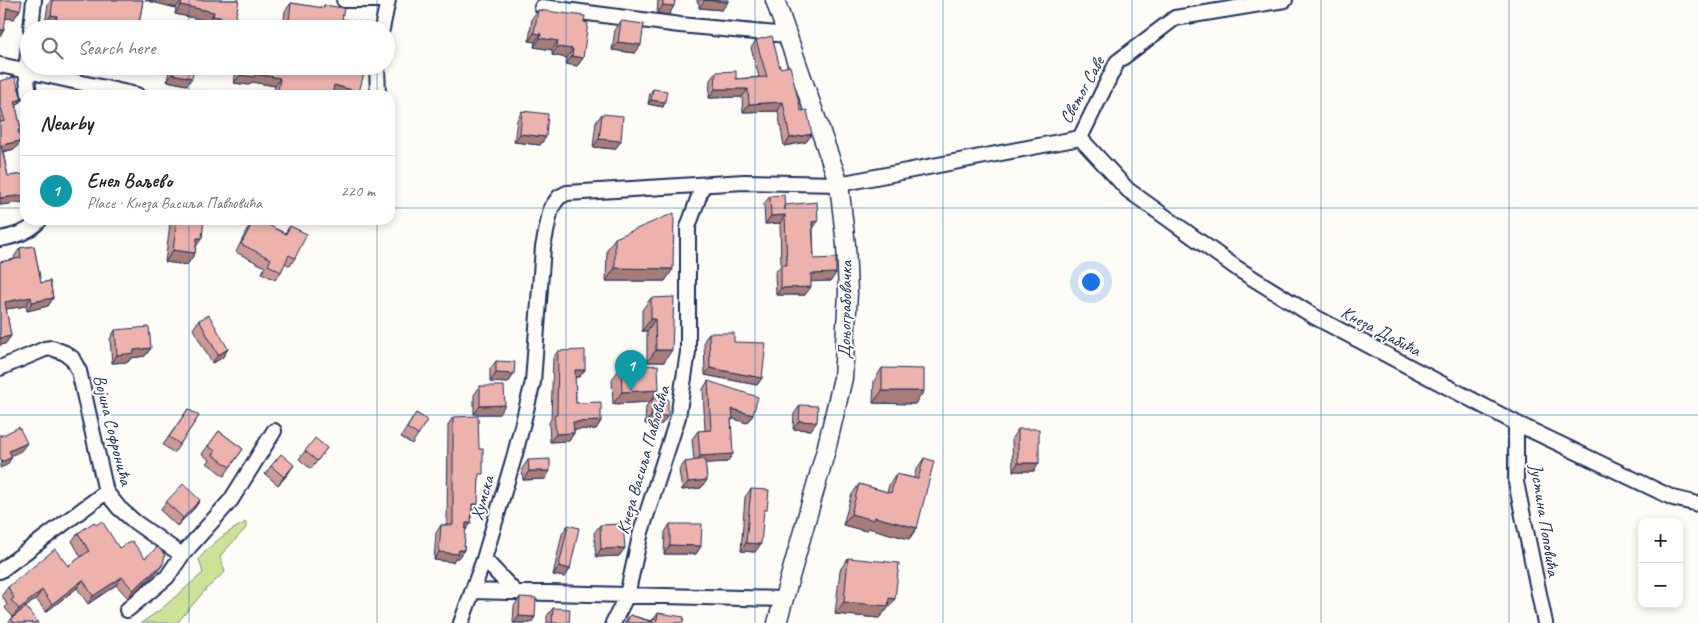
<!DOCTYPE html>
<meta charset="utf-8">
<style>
:root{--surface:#fff;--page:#f6f6f6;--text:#222;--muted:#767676;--line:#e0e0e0;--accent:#0f766e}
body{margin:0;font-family:Caveat,sans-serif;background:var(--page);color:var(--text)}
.controls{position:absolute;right:15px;bottom:15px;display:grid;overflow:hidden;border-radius:10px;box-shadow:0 2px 8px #0003}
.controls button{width:45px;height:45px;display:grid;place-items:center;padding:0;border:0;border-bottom:1px solid var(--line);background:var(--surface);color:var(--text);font:25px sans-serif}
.you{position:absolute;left:1090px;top:281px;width:18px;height:18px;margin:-12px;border:4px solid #fff;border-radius:50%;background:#1a73e8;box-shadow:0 0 0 8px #1a73e833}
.badge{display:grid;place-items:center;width:32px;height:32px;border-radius:50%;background:var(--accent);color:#fff;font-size:16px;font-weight:700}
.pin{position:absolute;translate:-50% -41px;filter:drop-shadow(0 1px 2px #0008)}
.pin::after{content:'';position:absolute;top:26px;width:18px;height:15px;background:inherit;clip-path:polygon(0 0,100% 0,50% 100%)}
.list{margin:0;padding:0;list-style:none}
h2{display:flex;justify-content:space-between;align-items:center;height:65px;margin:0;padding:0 20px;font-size:21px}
h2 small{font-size:16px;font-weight:400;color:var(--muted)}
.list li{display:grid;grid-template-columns:32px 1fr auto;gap:15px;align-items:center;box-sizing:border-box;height:70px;padding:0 20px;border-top:1px solid var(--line)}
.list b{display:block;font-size:19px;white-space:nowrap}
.list p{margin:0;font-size:16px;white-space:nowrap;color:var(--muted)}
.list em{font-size:16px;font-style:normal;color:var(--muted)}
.icon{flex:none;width:28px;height:28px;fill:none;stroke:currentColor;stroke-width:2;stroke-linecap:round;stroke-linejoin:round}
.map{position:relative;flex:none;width:1698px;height:623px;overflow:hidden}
.search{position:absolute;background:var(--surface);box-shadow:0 2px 8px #0003;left:20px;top:20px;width:375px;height:55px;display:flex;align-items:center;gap:12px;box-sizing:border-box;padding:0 18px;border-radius:28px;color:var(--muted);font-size:19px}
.panel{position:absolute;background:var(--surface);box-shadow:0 2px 8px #0003;left:20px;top:90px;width:375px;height:135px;border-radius:15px}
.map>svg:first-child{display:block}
.green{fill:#cee297;stroke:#74887a}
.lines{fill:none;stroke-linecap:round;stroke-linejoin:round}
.minor-casing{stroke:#1b2f5e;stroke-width:18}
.tertiary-casing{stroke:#1b2f5e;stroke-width:21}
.minor{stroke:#fdfcf7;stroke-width:14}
.tertiary{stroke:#fdfcf7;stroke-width:18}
.wall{fill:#cc9994;stroke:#1b2f5e}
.shaded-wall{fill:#a67d78;stroke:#1b2f5e}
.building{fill:#edb2ac;stroke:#1b2f5e}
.grid{fill:none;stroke:#1f6fb2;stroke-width:1;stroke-opacity:0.55}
.labels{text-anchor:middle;stroke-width:4;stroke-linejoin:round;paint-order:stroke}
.street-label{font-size:18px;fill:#1b2f5e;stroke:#fdfcf7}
</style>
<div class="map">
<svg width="1698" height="623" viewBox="0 0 1698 623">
<rect width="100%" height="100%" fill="#fdfcf7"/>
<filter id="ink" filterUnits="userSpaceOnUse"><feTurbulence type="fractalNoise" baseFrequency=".02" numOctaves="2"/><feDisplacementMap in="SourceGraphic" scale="10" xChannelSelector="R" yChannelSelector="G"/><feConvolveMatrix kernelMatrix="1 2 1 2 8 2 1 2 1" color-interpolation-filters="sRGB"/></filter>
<g filter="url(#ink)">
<path class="green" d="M246 522V528L220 556 225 572 206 589 177 623H141L160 610 203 573 199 559C213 542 227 532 246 522Z"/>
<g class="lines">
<defs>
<path id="minor" d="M344 0H381
M542 7 680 25 787 35
M31 29 34 0
M382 29 388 0
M29 46 26 70 29 95
M0 65 137 95
M377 66 378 95
M1080 138 1128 190 1238 269 1315 317 1516 423 1673 498 1698 504
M0 239C16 236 29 232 40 220
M0 368 45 349 52 348 65 353 72 358 79 371 106 492 119 508 135 522 182 555
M1516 423V482L1545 623
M484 559 515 592
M0 571 106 492
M472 591 782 599
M127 610 167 577 182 555 231 500 274 431
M461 623 484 559 515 454 533 382 543 247 551 208 559 197 567 193 744 182 839 184 1080 138 1117 62 1175 18 1285 0
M613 623 627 595 641 532 678 417 688 352V227L703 185"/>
<path id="tertiary" d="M775 0 839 184 846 245 848 293 843 378 826 450 777 623"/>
</defs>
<use href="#minor" class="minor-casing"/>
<use href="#tertiary" class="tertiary-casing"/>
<use href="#minor" class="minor"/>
<use href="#tertiary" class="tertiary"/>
</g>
<path class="wall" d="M51 0H143L138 29H51V25L45 24 48 4Z
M145 0H239L207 24 208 21 175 14 176 8Z
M658 0H675L669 15 657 13Z
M697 0H728L722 10 699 8V3L697 2Z
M291 3 322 8 324 5 342 19 374 29H283L285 11Z
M538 10 584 22 583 58 577 66 566 64 567 58 552 55V50L534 47 535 42 529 41 532 18Z
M621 21 641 45 635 53 612 50 615 30Z
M756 40 780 68 812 134 806 142 784 146 778 111 743 112 742 97 709 98 710 80 716 72 736 79 759 77 751 48Z
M170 66H195L187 85 167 81Z
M237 66H366L332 94V95H273L275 86 252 82 249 85 234 83Z
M0 81 22 99 16 107 21 130 19 133 15 149 3 152 8 176 25 174V202L0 205Z
M653 89 665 102 663 107 648 104 650 93Z
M522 111 546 137 540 145 514 142 517 120Z
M602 114 621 141 615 149 593 147 596 122Z
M770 196 785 205 813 229 814 259 831 281H811L805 295H776L775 273 781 265 780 223 765 224 764 204Z
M172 220H204L196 247 195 253 187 265 165 262 170 224Z
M253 220 285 233 290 226 295 258 290 266 285 263 281 272 275 280 262 273 265 267 236 252 249 226Z
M615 238 673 269 665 281H606L607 250Z
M34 246 41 283 50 281 53 298 48 306 27 311 26 306 6 309 11 336 5 344 0 345V262L15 259 14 257 20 248Z
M651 298 664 362H647V331H642V310Z
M199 320 228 349 222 358 212 363 193 329Z
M115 330 151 348 145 356 131 358 128 362 112 363 110 339Z
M709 333 734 342 762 378 757 385 705 375 704 341Z
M558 351 585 370 579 377H575L576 403 601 421 596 429H574V433L569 441 550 442 549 423 551 419 553 358Z
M496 361 514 374 508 383 490 382V369Z
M621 367 653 399 662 424H645L646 407 649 402 613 404 612 379Z
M882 368 924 391 915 404 873 403 874 381Z
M708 381 753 415 747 423 733 418 731 422 727 462 705 463 707 480 701 488 682 490 679 470 685 462 694 461 692 439 698 431H705L703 389Z
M480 386 499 414H474V395Z
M800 405 811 430 793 429 794 414Z
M188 409 199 416 174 453 163 445Z
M416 413 427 420 412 444 401 437Z
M453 417 479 479 472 512H471V523L465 531 464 550 458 558H455L453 562 434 560 436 533 441 525H447L448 425Z
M1018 429 1039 463 1034 471H1013L1012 438Z
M219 431 243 449 224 476 207 463 210 460 202 454Z
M327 448 311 469 299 459 305 451Z
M924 458 917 528 909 539 868 528 866 531 843 525 851 496 859 484 887 492 889 485 896 474 914 478 916 470Z
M528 460 545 479 523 480 522 469Z
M271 466 288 474 278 485 265 474Z
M751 489 763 515 755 552 741 551 745 497Z
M200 500 194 509 177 526 160 510 166 502Z
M670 524 701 546 696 554H664L665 532Z
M96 525 119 548 145 558 163 564 157 572 128 598 116 585 88 604 77 588 46 612 36 599 22 610 38 623H8L13 617 5 608 7 605 2 595 8 587 68 566 81 557 72 541 78 533Z
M568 525 570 569 565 577 553 575 562 534Z
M600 525 625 548 619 556 596 557 594 533Z
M848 558 886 611H885L879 618 835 614 840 570Z
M520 597 535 617 531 623H513L514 606Z
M553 608 569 623H547V616Z
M658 613 683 623H624L630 615 651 621 653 619H654Z"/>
<path class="shaded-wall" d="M145 0H182L176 8Z
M705 0 728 2 722 10 699 8Z
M181 5 214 12 208 21 175 14Z
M663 5 674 6 669 15 657 13Z
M7 8 20 10 14 19 0 18Z
M51 15 57 16 51 25 45 24Z
M213 16 235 20 229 29 207 24Z
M0 30H4L0 37Z
M534 33 541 34 535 42 529 41Z
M540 38 558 41 552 50 534 47Z
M618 42 641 45 635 53 612 50Z
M557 47 573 49 567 58 552 55Z
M572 56 583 58 577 66 566 64Z
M172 74 192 78 187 85 167 81Z
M255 74 280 78 275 86 252 82 249 85 234 83 240 75Z
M334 85 359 92 357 95H336L328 93Z
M715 89H748L742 97 709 98Z
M278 91 298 95H275Z
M22 99 16 107 15 101Z
M651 100 665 102 663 107 648 104Z
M783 102 778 111 743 112 749 104Z
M520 134 546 137 540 145 514 142Z
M812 134 806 142 784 146 790 138Z
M599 139 621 141 615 149 593 147Z
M21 141 15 149 0 152 1 145Z
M25 195V202L0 205V198Z
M785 215 780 223 765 224 771 216Z
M818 221 813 229 812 222Z
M197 238H202L193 251Z
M173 250 195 253 187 265 165 262Z
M615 268 673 269 665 281H606Z
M836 273 831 281 805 282 811 274Z
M811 287 805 295H776L781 288Z
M31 297 26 306 0 310 5 302Z
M53 298 48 306 27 311 32 302Z
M651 319H655L647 331H642Z
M11 336 5 344 0 345V338Z
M151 348 145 356 131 358 128 362 112 363 117 355 134 350Z
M228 349 222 358 212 363 218 355Z
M656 350H672L664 362H647Z
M710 368 762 378 757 385 705 375Z
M575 370H585L579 377H570Z
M496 373 514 374 508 383 490 382Z
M659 390 651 401 652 399 649 402 613 404 622 392Z
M882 391H924L915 404 873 403Z
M505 405 499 414H474L480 406Z
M732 409 753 415 747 423 727 417Z
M651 416H668L662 424H645Z
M601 421 596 429 568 430 573 422Z
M799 421 817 422 811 430 793 429Z
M574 433 569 441 550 442 556 434Z
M27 443 21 451 4 459 9 451Z
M733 454 727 462 694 464 700 456Z
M12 457 7 465 0 468V465L2 462Z
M1018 463H1039L1034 471H1013Z
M294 465 288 474 278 485 284 477Z
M529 471H550L545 479 523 480Z
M707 480 701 488 682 490 688 482Z
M200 500 194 509 177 526 183 518Z
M472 504H478L472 512H466Z
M851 514 875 517 917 528 909 539 868 528 866 531 843 525Z
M466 523H471L465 531Z
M746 543 761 544 755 552 741 551Z
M670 545 701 546 696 554H664Z
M625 548 619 556 596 557 601 549Z
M459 550H464L458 558H455L453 562 434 560 439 552Z
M163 564 157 572 128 598 133 590Z
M559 566 570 569 565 577 553 575Z
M122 577 116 585 88 604 93 596Z
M83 580 77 588 46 612 52 604Z
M42 590 36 599 13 617 19 609Z
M889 598 895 599 886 611H885L879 618 835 614 844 602Z
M519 616 535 617 531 623H514Z"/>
<path class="building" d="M0 0H22L20 10 7 8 4 30H0Z
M53 0H143L138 29H56L57 16 51 15Z
M182 0H239L235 20 213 16 214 12 181 5Z
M663 0H675L674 6 663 5Z
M705 0H728V2Z
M291 3 324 8V5L344 8 342 19 373 24 372 28 374 29H288Z
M538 10 585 16 584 22 588 23 583 58 572 56 573 49 557 47 558 41 540 38 541 34 534 33Z
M621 21 644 24 641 45 618 42Z
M772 36 780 68 790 66 801 111 807 110 812 134 790 138 783 102 749 104 748 89H715L716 72 736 71V79L767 77 756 40Z
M173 66H195L192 78 172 74Z
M241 66H366L359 92 334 85 332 95H298L278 91 280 78 255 74V77L240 75Z
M15 77 22 99 15 101 21 130H18L21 141 1 145 8 176 25 174V195L0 198V122L5 121 0 104V81Z
M653 89 667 91 665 102 651 100Z
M522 111 548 114 546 137 520 134Z
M602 114 623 116 621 141 599 139Z
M784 195 785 210V205L817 202 818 221 812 222 814 259 836 258V273L811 274V287L781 288V265H787L785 215 771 216 770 196Z
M674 213 673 269 615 268V238Z
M177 220H204L202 238H197L195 253 173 250Z
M254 220H259L286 234 290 226 307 234 295 258 289 255 281 272 268 265 271 259 241 244Z
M34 246 41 283 50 281 53 298 32 302 31 297 5 302 11 336 0 338V262L21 258 20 248Z
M674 297 672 350H656L655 319H651V298Z
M209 315 228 349 218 355 199 320Z
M149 327 151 348 134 350V353L117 355 115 330Z
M709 333H734V342L766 343 762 378 710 368Z
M585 350V370H575L576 403 601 402V421L573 422 574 433 556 434 554 415H557L558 351Z
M496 361 515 362 514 374 496 373Z
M658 365 659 390 622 392 621 367Z
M882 368 924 369V391H882Z
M708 381 758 397 753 415 732 409 733 419H731L733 454 700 456 698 431 711 430Z
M480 386H504L505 405 480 406Z
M652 399H668V416H651Z
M800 405 818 406 817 422 799 421Z
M188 409 199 416 180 444 169 437Z
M416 413 427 420 418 435 407 428Z
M478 416 479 449H483V474H479L478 504H472L471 523H466L464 550H459L458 554 439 552 441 525H453V417Z
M19 427 27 443 9 451 12 457 2 462 0 459V434L1 436Z
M1018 429H1039V463H1018Z
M219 431 243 449 230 467 213 455 215 451 208 446Z
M315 438 327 448 317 461 305 451Z
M281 454 294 465 284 477 271 466Z
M924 458 934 461 917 528 875 517 874 520 851 514 859 484 891 493 896 474 918 479Z
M550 459V471H529L528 460Z
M705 459 707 480 688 482 685 462Z
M183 484 200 500 183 518 166 502Z
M751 489 769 490 767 510H764L761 544 746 543Z
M102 521 119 548 132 541 145 558 158 547 165 555 163 564 133 590 122 577 93 596 83 580 52 604 42 590 19 609 11 600 14 598 8 587 55 549 68 566 89 551 78 533 94 522 96 525Z
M623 524 625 548 601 549 600 525Z
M670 524H702L701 546 670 545Z
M568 525 579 528 570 569 559 566Z
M848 558 899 563 895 599 889 598 888 606 844 602Z
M520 597 536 598 535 617 519 616Z
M26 607 38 623H15L11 619Z
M553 608 570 609 569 623H552Z
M658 613 684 617 683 623H627L630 615 652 622 653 619 657 620Z"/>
</g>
<path class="grid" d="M189 0V29M377 0V29M566 0V623M755 0V623M943 0V623M1132 0V623M1321 0V623M1509 0V623M189 66V95M377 66V95M0 208H25M390 208H1698M189 220V623M377 220V623M0 415H1698"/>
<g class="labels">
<g class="street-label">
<text transform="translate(1082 90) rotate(-61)" y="6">Светог Саве</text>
<text transform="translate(845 310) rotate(-89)" y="6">Доњограбовачка</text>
<text transform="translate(1381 331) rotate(28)" y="6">Кнеза Дабића</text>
<text transform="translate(113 430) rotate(76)" y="6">Војина Софронића</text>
<text transform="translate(643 460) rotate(-74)" y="6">Кнеза Васиља Павловића</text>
<text transform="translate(482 498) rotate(-74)" y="6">Хумска</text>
<text transform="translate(1545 520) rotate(81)" y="6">Јустина Поповића</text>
</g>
</g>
</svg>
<div class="controls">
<button>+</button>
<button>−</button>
</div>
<div class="you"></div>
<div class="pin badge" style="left:631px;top:391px;background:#0f9aa8">1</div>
<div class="search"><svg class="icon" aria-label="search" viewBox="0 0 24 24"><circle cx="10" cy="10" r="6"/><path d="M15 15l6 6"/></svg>Search here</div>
<section class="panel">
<h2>Nearby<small></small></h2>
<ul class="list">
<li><span class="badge" style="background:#0f9aa8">1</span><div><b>Енел Ваљево</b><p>Place · Кнеза Васиља Павловића</p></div><em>220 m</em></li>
</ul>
</section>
</div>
